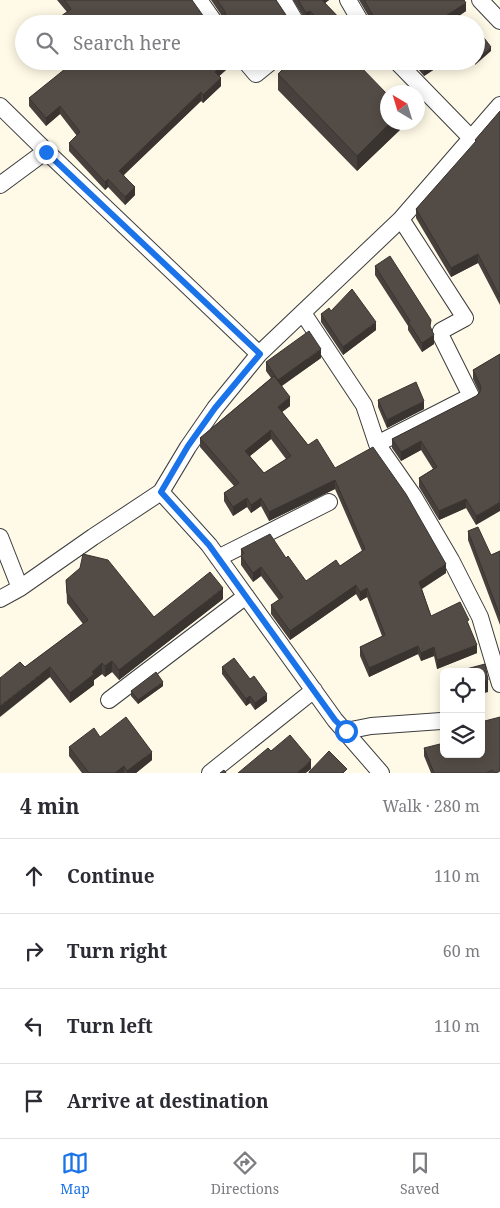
<!DOCTYPE html>
<meta charset="utf-8">
<style>
:root{--surface:#fff;--page:#f7f7f7;--text:#2b2b33;--muted:#7c7c81;--line:#e1e1e2;--accent:#1a73e8}
body{margin:0;font-family:"Noto Serif",serif;background:var(--page);color:var(--text)}
.controls{position:absolute;right:15px;bottom:15px;display:grid;overflow:hidden;border-radius:8px;box-shadow:0 2px 12px #0003}
.controls button{width:45px;height:45px;display:grid;place-items:center;padding:0;border:0;border-bottom:1px solid var(--line);background:var(--surface);color:var(--text);font:25px sans-serif}
.compass{position:absolute;left:380px;top:85px;width:45px;height:45px;border-radius:50%;background:var(--surface);box-shadow:0 2px 12px #0003;rotate:322deg}
.stop{position:absolute;width:15px;height:15px;margin:-11px;border:4px solid #1a73e8;border-radius:50%;background:#fff}
.stop.end{background:#1a73e8;border-color:#fff;box-shadow:0 1px 5px #0008}
.list{margin:0;padding:0;list-style:none}
h2{display:flex;justify-content:space-between;align-items:center;height:65px;margin:0;padding:0 20px;font-size:21px}
h2 small{font-size:16px;font-weight:400;color:var(--muted)}
.list li{display:grid;grid-template-columns:32px 1fr auto;gap:15px;align-items:center;box-sizing:border-box;height:75px;padding:0 20px;border-top:1px solid var(--line)}
.list b{display:block;font-size:19px;white-space:nowrap}
.list em{font-size:16px;font-style:normal;color:var(--muted)}
.icon{flex:none;width:28px;height:28px;fill:none;stroke:currentColor;stroke-width:2;stroke-linecap:round;stroke-linejoin:round}
.map{position:relative;flex:none;width:500px;height:773px;overflow:hidden}
.search{position:absolute;background:var(--surface);box-shadow:0 2px 12px #0003;left:15px;right:15px;top:15px;height:55px;display:flex;align-items:center;gap:12px;box-sizing:border-box;padding:0 18px;border-radius:28px;color:var(--muted);font-size:19px}
.sheet{height:365px;background:var(--surface)}
nav{display:flex;justify-content:space-around;align-items:center;box-sizing:border-box;height:70px;border-top:1px solid var(--line);background:var(--surface);font-size:14px;color:var(--muted)}
nav a{display:grid;justify-items:center;gap:2px}
nav .on{color:var(--accent)}
.map>svg:first-child{display:block}
.lines{fill:none;stroke-linecap:round;stroke-linejoin:round}
.minor-casing{stroke:#3d3d3d;stroke-width:18}
.minor{stroke:#fff;stroke-width:16}
.wall{fill:#47403c;fill-rule:evenodd}
.shaded-wall{fill:#3a3431}
.building{fill:#534b46;stroke:#3a3431;fill-rule:evenodd}
.route{stroke:#1a73e8;stroke-width:6}
</style>
<div class="map">
<svg width="500" height="773" viewBox="0 0 500 773">
<rect width="100%" height="100%" fill="#fff9e7"/>
<g class="lines">
<defs>
<path id="minor" d="M199 0 216 24
M283 0 297 24
M348 0 362 24
M480 0 500 21
M245 61 256 74 272 61
M396 61 471 138
M0 106 46 151 259 354
M0 185 46 151
M401 219 465 318 441 331 440 334 471 396 377 444 414 497 451 560 480 617 500 684
M303 313 364 405 377 444
M161 492 209 545 335 720 381 773
M0 537 20 588
M218 558 329 502
M0 599 20 588 93 537 161 492 188 447 215 408 259 354 401 219 500 105
M109 700 246 596
M346 731 371 726 441 721
M210 773 314 690"/>
</defs>
<use href="#minor" class="minor-casing"/>
<use href="#minor" class="minor"/>
</g>
<path class="wall" d="M57 0H192L67 12Z
M211 0H276L292 24H223L224 19Z
M293 0H329L325 3 345 24H314L310 19 306 21Z
M359 0H464L466 11 447 24H373Z
M62 61H236L219 76 221 86 203 103 201 101 124 175 135 195 125 205 108 187 105 190 69 151V143L77 136 60 114 46 126 29 106V98L67 68Z
M411 61H447L424 76Z
M278 74 403 122V127L357 171 278 90Z
M500 111V305L478 263 451 277 416 218V209L475 143V140Z
M375 266 431 329 434 344 422 352 408 330V326L375 275Z
M331 311 376 330 343 355 321 322V314Z
M500 354 476 525 466 508 439 520 419 487V478L433 469 421 450 401 461 392 448V439L476 396 479 392 473 379V370Z
M321 358 282 386 290 406 282 412 308 445 335 468 446 573 422 589 431 616 469 626 477 653 437 669 434 656 421 661 418 654 369 677 360 656V647L382 636 367 597 360 601 356 594 290 640 271 614V605L279 600 261 576 253 582 241 565V549L286 558 306 581 340 566 362 551 335 489 269 521 261 506 251 513 247 507 233 516 224 501V493L234 486 200 447V438L271 378 266 371V362ZM271 439 286 459 264 473 250 456Z
M378 400 424 409 387 428 378 407Z
M468 531 491 555 500 551V625L468 540Z
M66 580 154 617 223 599 119 680 112 672 105 677 102 674 94 680V685L70 703 50 677 25 667 83 624 67 603Z
M222 667 250 679 267 701 255 710 250 703 246 706 222 674Z
M444 675V700L441 688V676Z
M163 686 138 704 131 696V691Z
M100 737 152 760 136 773H82L69 756V747Z
M424 748 500 773H431L424 756Z"/>
<path class="shaded-wall" d="M320 0H329L320 7Z
M466 3V11L447 24H441V19Z
M310 11V19L306 21V13Z
M491 47V51L475 65 476 60Z
M227 61H236L215 80V72Z
M434 61H447L424 76V68Z
M221 78V86L203 103V95Z
M201 92V101L119 179V171Z
M60 106V114L46 126V118Z
M391 122H403V127L357 171V156Z
M108 179V187L105 190V182Z
M135 187V195L125 205V197Z
M478 254V263L451 277V268Z
M376 322V330L343 355V347Z
M434 335V344L422 352V343Z
M321 349V358L278 388V380Z
M290 397V406L278 415V407Z
M424 401V409L387 428V420Z
M271 430V439L245 460V451Z
M421 441V450L401 461V452Z
M335 480V489L269 521V512Z
M247 498V507L233 516V507Z
M261 498V506L251 513V505Z
M466 499V508L439 520V511Z
M500 502V511L476 525V516Z
M446 564V573L419 590V582Z
M261 567V576L253 582V573Z
M356 585V594L290 640V631Z
M223 588V599L119 680V670Z
M367 588V597L360 601V592Z
M477 645V653L437 669V660Z
M418 646V654L369 677V668Z
M434 647V656L421 661V653Z
M112 661V672L105 677V666Z
M102 663V674L94 680V685L70 703V693Z
M50 667V677L0 717V706Z
M488 680V692L481 694V682Z
M163 682V686L138 704V700Z
M267 694V701L255 710V703Z
M250 696V703L246 706V699Z
M152 752V760L136 773H127V771Z
M311 760V769L306 773H297Z
M124 766V773H115Z"/>
<path class="building" d="M64 0H192L209 24H50L71 9Z
M217 0H276L292 24H224L223 22 226 15 224 10Z
M298 0H322L345 24H322L310 11 306 13Z
M364 0H464L466 3 441 19 444 24H378Z
M481 34 491 47 476 60V38Z
M68 61H227L215 72 221 78 203 95 201 92 119 171 135 187 125 197 108 179 105 182 69 143 80 132 60 106 46 118 29 98 70 65Z
M291 61H355L388 95V122H391L357 156 278 74Z
M419 61H434L424 68Z
M500 111V297L478 254 451 268 416 209 476 141 475 140Z
M390 256 431 320 430 326 434 335 422 343 408 322 410 321 375 266Z
M352 289 376 322 343 347 321 314 329 308 331 311Z
M309 331 321 349 278 380 266 362Z
M500 354V502L476 516 466 499 439 511 419 478 437 467 421 441 401 452 392 439 476 396 480 392 481 387 473 370Z
M274 376 290 397 278 407 308 445 317 439 335 468 373 447 406 494 446 564 419 582 431 616 460 602 469 620 467 621 477 645 437 660 434 647 421 653 418 646 369 668 360 647 385 635 367 588 360 592 356 585 290 631 271 605 283 597 261 567 253 573 241 556 244 553 241 549 270 534 286 558 288 556 306 581 336 560 340 566 365 549 335 480 269 512 261 498 251 505 247 498 233 507 224 493 239 483 200 438ZM271 430 291 456 264 473 245 451Z
M416 382 424 401 387 420 378 400Z
M478 527 491 555 500 551V616L468 531Z
M83 554 108 560 154 617 210 572 223 588 119 670 112 661 105 666 102 663 92 672 94 674 70 693 50 667 0 706V678L20 662 25 667 88 620 67 593 66 580 80 568Z
M234 658 250 679 254 676 267 694 255 703 250 696 246 699 222 667Z
M485 664 488 680 481 682V672H455Z
M156 672 163 682 138 700 131 691Z
M444 675V688L441 676Z
M126 717 152 752 127 771 124 766 115 773H89L69 747 94 728 100 737Z
M500 717V771L494 773 493 770 486 773H434L424 748 444 743V754H481V722Z
M290 735 311 760 297 773H238L268 748 271 751Z
M329 751 347 769 343 773H309V772Z
M224 770 226 773H220Z"/>
<g class="lines">
<path class="route" d="M46 152 260 354 215 408 188 446 161 492 209 545 335 720 346 731"/>
</g>
</svg>
<div class="controls">
<button><svg class="icon" aria-label="locate" viewBox="0 0 24 24"><circle cx="12" cy="12" r="6"/><path d="M12 2v4M12 18v4M2 12h4M18 12h4"/></svg></button>
<button><svg class="icon" aria-label="layers" viewBox="0 0 24 24"><path d="M12 4l9 5-9 5-9-5zM3 14l9 5 9-5"/></svg></button>
</div>
<svg class="compass" viewBox="-18 -18 36 36"><path d="M0-13l5 13h-10z" fill="#e53935"/><path d="M0 13l5-13h-10z" fill="#7c7c81"/></svg>
<div class="stop" style="left:346px;top:731px"></div>
<div class="stop end" style="left:46px;top:152px"></div>
<div class="search"><svg class="icon" aria-label="search" viewBox="0 0 24 24"><circle cx="10" cy="10" r="6"/><path d="M15 15l6 6"/></svg>Search here</div>
</div>
<section class="sheet">
<h2>4 min<small>Walk · 280 m</small></h2>
<ul class="list">
<li><svg class="icon" aria-label="ahead" viewBox="0 0 24 24"><path d="M12 20V5M6 11l6-6 6 6"/></svg><div><b>Continue</b></div><em>110 m</em></li>
<li><svg class="icon" aria-label="right" viewBox="0 0 24 24"><path d="M7 20v-9h11M14 6l5 5-5 5"/></svg><div><b>Turn right</b></div><em>60 m</em></li>
<li><svg class="icon" aria-label="left" viewBox="0 0 24 24"><path d="M17 20v-9H6M10 6l-5 5 5 5"/></svg><div><b>Turn left</b></div><em>110 m</em></li>
<li><svg class="icon" aria-label="arrive" viewBox="0 0 24 24"><path d="M6 21V4h12l-3 4 3 4H6"/></svg><div><b>Arrive at destination</b></div></li>
</ul>
</section>
<nav>
<a class="on"><svg class="icon" aria-label="map" viewBox="0 0 24 24"><path d="M3 6l6-2 6 2 6-2v14l-6 2-6-2-6 2zM9 4v14M15 6v14"/></svg>Map</a>
<a><svg class="icon" aria-label="directions" viewBox="0 0 24 24"><path d="M12 3l9 9-9 9-9-9zM9 14v-3h6M13 9l2 2-2 2"/></svg>Directions</a>
<a><svg class="icon" aria-label="saved" viewBox="0 0 24 24"><path d="M7 4h10v16l-5-4-5 4z"/></svg>Saved</a>
</nav>
